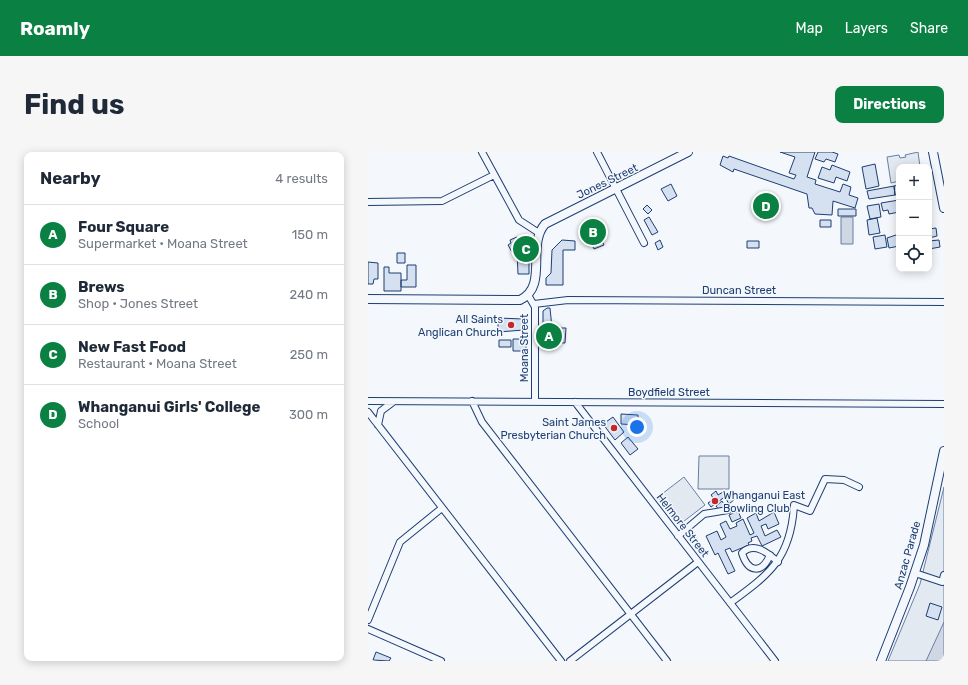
<!DOCTYPE html>
<meta charset="utf-8">
<style>
:root{--surface:#fff;--page:#f6f6f7;--text:#1f2937;--muted:#747a83;--line:#e0e1e3;--accent:#0b8043}
body{margin:0;font-family:Rubik,sans-serif;background:var(--page);color:var(--text)}
.controls{position:absolute;right:12px;top:12px;display:grid;overflow:hidden;border-radius:8px;box-shadow:0 2px 10px #0003}
.controls button{width:36px;height:36px;display:grid;place-items:center;padding:0;border:0;border-bottom:1px solid var(--line);background:var(--surface);color:var(--text);font:20px sans-serif}
.you{position:absolute;left:269px;top:275px;width:14px;height:14px;margin:-10px;border:3px solid #fff;border-radius:50%;background:#1a73e8;box-shadow:0 0 0 6px #1a73e833}
.badge{display:grid;place-items:center;width:26px;height:26px;border-radius:50%;background:var(--accent);color:#fff;font-size:13px;font-weight:700}
.pin{position:absolute;translate:-50% -50%;border:2px solid #fff;box-shadow:0 1px 4px #0006}
.list{margin:0;padding:0;list-style:none}
h2{display:flex;justify-content:space-between;align-items:center;height:52px;margin:0;padding:0 16px;font-size:17px}
h2 small{font-size:13px;font-weight:400;color:var(--muted)}
.list li{display:grid;grid-template-columns:26px 1fr auto;gap:12px;align-items:center;box-sizing:border-box;height:60px;padding:0 16px;border-top:1px solid var(--line)}
.list b{display:block;font-size:15px;white-space:nowrap}
.list p{margin:0;font-size:13px;white-space:nowrap;color:var(--muted)}
.list em{font-size:13px;font-style:normal;color:var(--muted)}
.icon{flex:none;width:22px;height:22px;fill:none;stroke:currentColor;stroke-width:2;stroke-linecap:round;stroke-linejoin:round}
.map{position:relative;flex:none;width:576px;height:509px;overflow:hidden;border-radius:8px}
header{display:flex;align-items:center;gap:24px;box-sizing:border-box;height:56px;padding:0 20px;background:var(--accent);color:#fff}
header strong{font-size:19px}
nav{display:flex;gap:22px;margin-inline-start:auto;font-size:14px}
.intro{display:flex;align-items:center;justify-content:space-between;box-sizing:border-box;height:96px;padding:0 24px}
h1{margin:0;font-size:28px}
.button{padding:10px 18px;border-radius:8px;background:var(--accent);color:#fff;font-size:14px;font-weight:700}
main{display:flex;gap:24px;padding:0 24px}
aside{flex:1;background:var(--surface);border-radius:8px;box-shadow:0 2px 10px #0003}
.map>svg:first-child{display:block}
.green{fill:#e3e9f0;stroke:#687fa3}
.water{fill:#cfd7e4;stroke:#687fa3}
.building{fill:#d5e0f0;stroke:#1d3f73}
.lines{fill:none;stroke-linecap:round;stroke-linejoin:round}
.minor-casing{stroke:#1d3f73;stroke-width:8}
.major-casing{stroke:#1d3f73;stroke-width:10}
.minor{stroke:#f4f7fb;stroke-width:6}
.major{stroke:#f4f7fb;stroke-width:8}
.poi-dot{fill:#c62828;stroke:#f4f7fb;stroke-width:1.5}
.labels{text-anchor:middle;stroke-width:3;stroke-linejoin:round;paint-order:stroke}
.street-label{font-size:11px;fill:#1d3f73;stroke:#f4f7fb}
.poi-label{font-size:11px;fill:#1d3f73;stroke:#f4f7fb;text-anchor:end}
</style>
<header>
<strong>Roamly</strong>
<nav><a>Map</a><a>Layers</a><a>Share</a></nav>
</header>
<div class="intro"><h1>Find us</h1><a class="button">Directions</a></div>
<main>
<aside>
<h2>Nearby<small>4 results</small></h2>
<ul class="list">
<li><span class="badge">A</span><div><b>Four Square</b><p>Supermarket · Moana Street</p></div><em>150 m</em></li>
<li><span class="badge">B</span><div><b>Brews</b><p>Shop · Jones Street</p></div><em>240 m</em></li>
<li><span class="badge">C</span><div><b>New Fast Food</b><p>Restaurant · Moana Street</p></div><em>250 m</em></li>
<li><span class="badge">D</span><div><b>Whanganui Girls' College</b><p>School</p></div><em>300 m</em></li>
</ul>
</aside>
<div class="map">
<svg width="576" height="509" viewBox="0 0 576 509">
<rect width="100%" height="100%" fill="#f4f7fb"/>
<path class="green" d="M550 0 552 15H531V29L523 31 519 5 531 3 532 6 538 5 537 3Z
M331 304H361V337H330Z
M316 325 337 353 311 373 290 345Z
M576 335V487L566 509H520L552 432Z"/>
<path class="water" d="M473 65H485V92H473Z
M576 470V509H558Z"/>
<path class="building" d="M412 0H447L439 25 448 28 447 32 472 40 475 32 483 35 481 43 490 46 487 56 465 49 464 63 447 62 444 56H441L439 42 366 17 365 20 352 13 355 4 360 6 361 4 426 27 428 23 421 21 427 5Z
M450 0H464L470 2 467 10 458 7 456 10 447 7Z
M507 12 511 34 498 37 494 15Z
M464 13 482 20 479 29 468 25 466 31 450 26 454 15 462 18Z
M303 32 309 44 300 49 293 37Z
M531 33V42L527 43 526 34Z
M526 34 527 43 501 47 499 39Z
M531 48V60L521 62 520 58 515 59 513 51Z
M511 52 513 65 502 67 499 54Z
M279 53 284 58 280 62 275 57Z
M470 57H488V64H470Z
M281 65 290 80 284 83 276 68Z
M509 66 512 81 501 83 499 68Z
M452 68H463V75H452Z
M227 74 236 93 226 97 217 79Z
M568 76 569 84 561 86V77Z
M531 82V94L521 96 519 86Z
M517 83 519 95 507 97 505 85Z
M149 85 158 101 144 100 140 93 143 91 142 88Z
M194 88 207 89V98H195V133H178V126L183 121 184 98Z
M292 88 295 95 290 98 287 91Z
M571 88 572 95 561 97V89Z
M379 89H391V96H379Z
M149 100 158 101 161 104V122H150Z
M29 101H37V111H29Z
M0 110 10 111V127H6L5 132H0Z
M39 113H48V135H33V128H39Z
M16 115H21V121H33V139H16Z
M179 156H182L184 176H198L197 191 175 190V159Z
M130 166 156 167V178L130 180Z
M145 187H158V199H145Z
M131 188H143V195H131Z
M253 262 270 263V273L253 272Z
M245 265 256 280 247 288 235 272Z
M260 285 270 297 262 303 253 291Z
M348 339 350 343 355 340 358 344 343 355 340 351 346 347 343 343Z
M364 343 367 347 361 352 358 347Z
M354 349 357 354 351 358 348 354Z
M370 359 373 366 364 370 361 363Z
M406 360 411 372 400 377 398 372 393 374 397 384 409 378 413 385 394 394 389 384 383 386 384 389 380 391 381 393 364 400 362 396 357 398 367 419 360 422 350 401 347 403 338 384 349 379 353 388 358 385 352 372 358 369 362 377 369 374 368 371 375 367 382 383 386 381 379 366 388 361 391 369Z
M562 451 574 455 570 468 558 464Z
M8 500 23 506 21 509 5 508Z"/>
<g class="lines">
<defs>
<path id="minor" d="M114 0 151 68 171 81
M229 0 276 91
M0 50 74 49 126 23
M160 143 167 155V249
M166 152 200 148 576 150
M0 249 576 252
M104 249 114 270 299 509
M207 250 407 509
M0 260 193 509
M10 273 13 259 25 250
M310 384 336 362 360 358
M402 403C394 422 380 421 374 401 386 389 400 401 410 410
M547 421 574 430 576 423
M362 451C402 422 423 406 426 353L442 359 457 327 476 328 491 335
M0 468 32 390 74 356
M0 477 73 509
M202 509 330 410"/>
<path id="major" d="M565 0 576 56
M0 147 152 148C181 134 158 94 177 72L320 0
M513 509 542 435 556 393 576 299"/>
</defs>
<use href="#minor" class="minor-casing"/>
<use href="#major" class="major-casing"/>
<use href="#minor" class="minor"/>
<use href="#major" class="major"/>
</g>
<g class="poi-dot">
<circle cx="143" cy="173" r="4"/>
<circle cx="246" cy="276" r="4"/>
<circle cx="347" cy="349" r="4"/>
</g>
<g class="labels">
<g class="street-label">
<text transform="translate(239 29) rotate(-26)" y="4">Jones Street</text>
<text x="371" y="142">Duncan Street</text>
<text transform="translate(156 196) rotate(-90)" y="4">Moana Street</text>
<text x="301" y="244">Boydfield Street</text>
<text transform="translate(315 373) rotate(52)" y="4">Helmore Street</text>
<text transform="translate(539 403) rotate(-74)" y="4">Anzac Parade</text>
</g>
<g class="poi-label">
<text x="135" y="171">All Saints<tspan x="135" dy="13">Anglican Church</tspan></text>
<text x="238" y="274">Saint James<tspan x="238" dy="13">Presbyterian Church</tspan></text>
<text x="355" y="347" text-anchor="start">Whanganui East<tspan x="355" dy="13">Bowling Club</tspan></text>
</g>
</g>
</svg>
<div class="controls">
<button>+</button>
<button>−</button>
<button><svg class="icon" aria-label="locate" viewBox="0 0 24 24"><circle cx="12" cy="12" r="6"/><path d="M12 2v4M12 18v4M2 12h4M18 12h4"/></svg></button>
</div>
<div class="you"></div>
<div class="pin badge" style="left:181px;top:184px">A</div>
<div class="pin badge" style="left:225px;top:80px">B</div>
<div class="pin badge" style="left:158px;top:97px">C</div>
<div class="pin badge" style="left:398px;top:54px">D</div>
</div>
</main>
